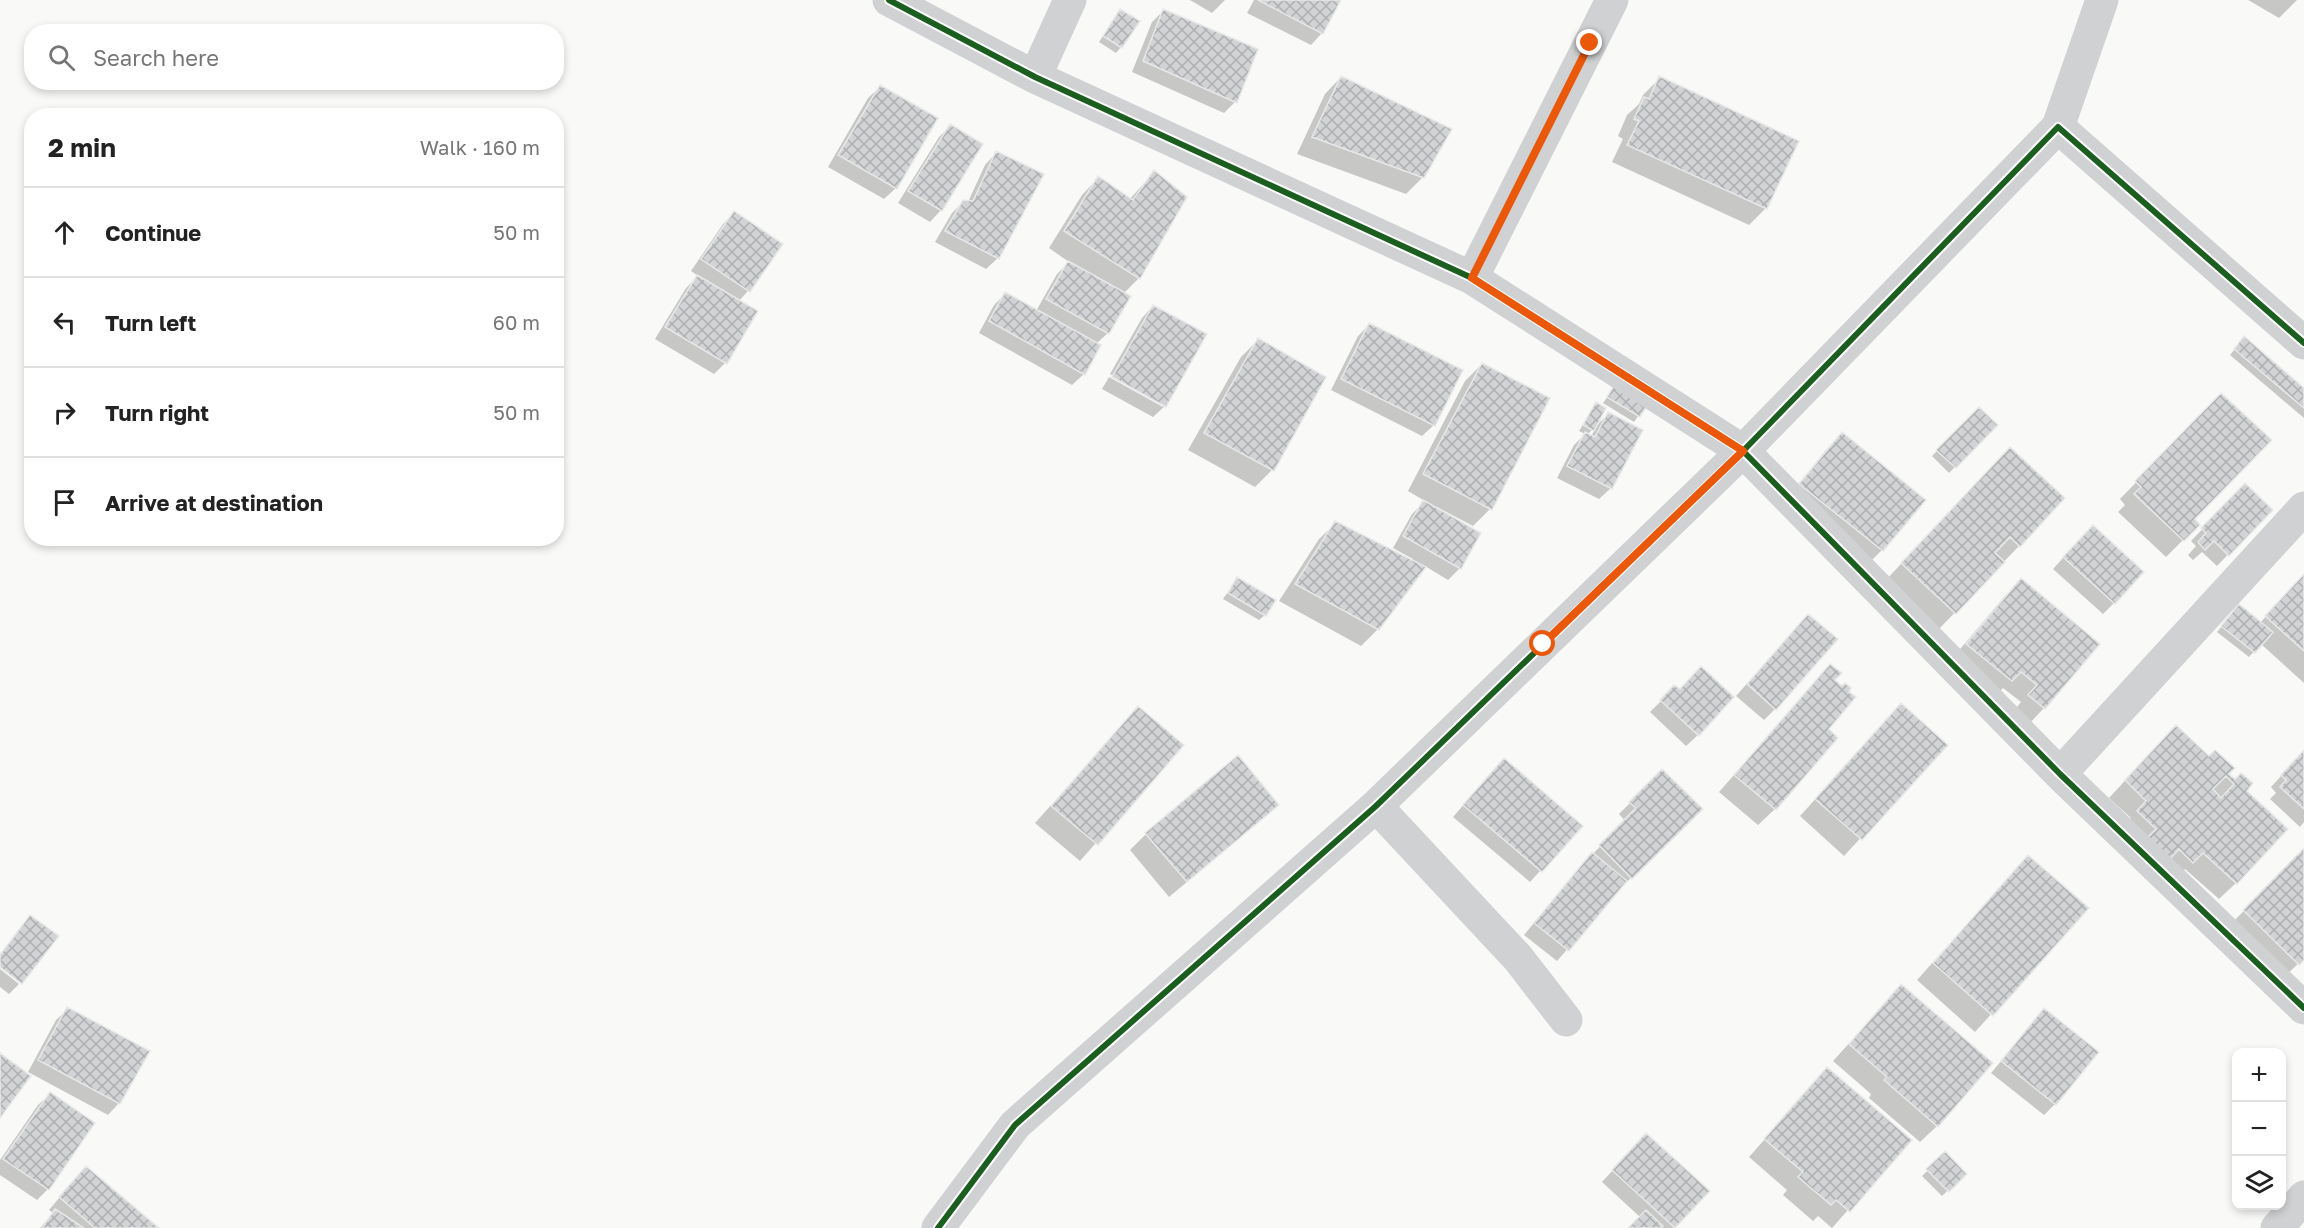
<!DOCTYPE html>
<meta charset="utf-8">
<style>
:root{--surface:#fff;--page:#f6f6f6;--text:#222;--muted:#767676;--line:#e0e0e0}
body{margin:0;font-family:"Golos Text",sans-serif;background:var(--page);color:var(--text)}
.controls{position:absolute;right:18px;bottom:18px;display:grid;overflow:hidden;border-radius:12px;box-shadow:0 3px 9px #0003}
.controls button{width:54px;height:54px;display:grid;place-items:center;padding:0;border:0;border-bottom:2px solid var(--line);background:var(--surface);color:var(--text);font:30px sans-serif}
.stop{position:absolute;width:18px;height:18px;margin:-14px;border:4px solid #ea580c;border-radius:50%;background:#fff}
.stop.end{background:#ea580c;border-color:#fff;box-shadow:0 2px 6px #0008}
.list{margin:0;padding:0;list-style:none}
h2{display:flex;justify-content:space-between;align-items:center;height:78px;margin:0;padding:0 24px;font-size:26px}
h2 small{font-size:20px;font-weight:400;color:var(--muted)}
.list li{display:grid;grid-template-columns:39px 1fr auto;gap:18px;align-items:center;box-sizing:border-box;height:90px;padding:0 24px;border-top:2px solid var(--line)}
.list b{display:block;font-size:22px;white-space:nowrap}
.list em{font-size:20px;font-style:normal;color:var(--muted)}
.icon{flex:none;width:33px;height:33px;fill:none;stroke:currentColor;stroke-width:2;stroke-linecap:round;stroke-linejoin:round}
.map{position:relative;flex:none;width:2304px;height:1228px;overflow:hidden}
.search{position:absolute;background:var(--surface);box-shadow:0 3px 9px #0003;left:24px;top:24px;width:540px;height:66px;display:flex;align-items:center;gap:15px;box-sizing:border-box;padding:0 21px;border-radius:24px;color:var(--muted);font-size:22px}
.panel{position:absolute;background:var(--surface);box-shadow:0 3px 9px #0003;left:24px;top:108px;width:540px;height:438px;border-radius:24px}
.map>svg:first-child{display:block}
.shadow{fill:#0003}
.building{fill:url(#building-cross-hatch);stroke:#e8e8e8;stroke-width:1.5;fill-rule:evenodd}
.lines{fill:none;stroke-linecap:round;stroke-linejoin:round}
.minor{stroke:#cfd1d2;stroke-width:33}
.cycleway-casing{stroke:#fff;stroke-width:10}
.cycleway{stroke:#1b5e20;stroke-width:6}
.route{stroke:#ea580c;stroke-width:8}
</style>
<div class="map">
<svg width="2304" height="1228" viewBox="0 0 2304 1228">
<defs>
<pattern id="building-cross-hatch" width="8" height="8" patternUnits="userSpaceOnUse" patternTransform="scale(1.5)"><rect width="8" height="8" fill="#d1d3d4"/><path d="M0 0l8 8M0 8l8-8" fill="none" stroke="#adb0b2"/></pattern>
</defs>
<rect width="100%" height="100%" fill="#f9f9f8"/>
<path class="shadow" d="M1190 0H1225L1212 13Z
M1254 0H1339L1322 33 1311 45 1247 13Z
M2248 0H2297L2279 18Z
M1120 10 1121 47 1116 53 1099 42Z
M1164 10 1235 102 1224 113 1132 72 1152 22Z
M1341 77 1423 177 1406 194 1297 154 1325 94Z
M1660 78 1766 208 1749 225 1612 162 1623 139 1618 136 1627 115 1639 104 1643 95Z
M880 87 896 188 884 199 828 167 868 98Z
M950 126 981 145 941 210 930 222 898 203 939 137Z
M996 153 998 258 986 269 935 242 952 213 964 201 968 202 985 165Z
M1154 172 1139 278 1124 293 1108 333 1096 344 1084 374 1072 385 979 333 994 305 1005 294 1036 311 1057 274 1069 262 1049 248 1082 195 1098 178 1129 200Z
M734 213 781 244 748 291 739 301 725 363 714 374 655 339 686 288 698 276 691 271 723 224Z
M1153 306 1165 406 1153 417 1102 389 1109 377 1163 407V403L1110 374 1142 318Z
M1369 325 1434 425 1422 436 1331 390 1358 336Z
M1258 340 1272 470 1255 487 1188 450 1241 357Z
M2239 344 2304 390V418L2230 355Z
M1482 364 1490 509 1473 526 1437 507 1435 509 1460 568 1448 580 1425 566 1378 629 1361 646 1279 601 1319 539 1336 523 1412 562 1413 559 1393 548 1412 514 1425 501 1408 491 1465 381Z
M1617 384 1647 403 1634 422 1603 403Z
M1596 404 1594 428 1587 435 1591 437 1596 426 1608 414 1611 488 1599 499 1557 478 1574 445 1585 434 1579 431Z
M1979 409 1996 425 1949 473 1932 456Z
M2205 411 2192 520 2198 525 2166 557 2118 512 2125 505 2120 499Z
M1842 434 1924 500 1882 550 1865 567 1784 502 1825 451Z
M1993 466 2019 546 1938 630 1885 581Z
M2245 485 2271 510 2217 566 2202 552 2193 560 2188 555 2196 546 2191 541Z
M2081 538 2114 603 2103 614 2053 569Z
M2304 574V683L2261 644 2249 657 2217 632 2234 612 2260 623Z
M1237 579 1265 615 1259 620 1223 599Z
M2021 580 2044 708 2028 725 2013 712 2021 702 2003 688 1994 697 1950 661 2004 597Z
M1797 627 1775 709 1764 720 1736 696Z
M1830 666 1833 680 1827 729 1775 809 1758 825 1719 792Z
M1675 687 1679 691 1698 735 1686 746 1650 712Z
M1138 708 1182 745 1080 861 1035 823Z
M1885 722 1946 745 1844 856 1800 816Z
M2159 744 2227 774 2245 791 2236 883 2219 899 2185 869 2176 879 2121 829 2131 818 2109 798Z
M2304 751V822L2300 827 2270 799 2276 793 2271 787Z
M1493 771 1581 826 1530 882 1453 817Z
M1662 771 1700 809 1620 889 1557 961 1524 935 1581 866 1625 821 1619 814Z
M1277 804 1260 821 1169 897 1130 850 1146 834Z
M2304 850V958L2281 980 2227 928Z
M2012 874 2087 909 1975 1032 1917 980Z
M31 917 0 965V954Z
M0 969 19 984 9 994 0 987Z
M1901 986 1937 1126 1920 1142 1869 1098 1871 1094 1833 1061Z
M68 1009 119 1103 108 1115 28 1072 56 1020Z
M2044 1010 2055 1104 2044 1115 1991 1073Z
M1827 1069 1910 1140 1832 1228 1818 1216 1813 1221 1783 1195 1787 1190 1749 1157Z
M50 1094 48 1189 37 1200 0 1175V1160L38 1105Z
M1635 1146 1707 1191 1673 1228H1630L1640 1217 1602 1182Z
M1945 1154 1965 1174 1942 1196 1922 1176Z
M75 1179 157 1228H40L53 1213 49 1210Z"/>
<path class="building" d="M1258 0H1341L1323 34Z
M1120 9 1140 21 1122 48 1103 36Z
M1163 9 1258 49 1237 103 1143 61Z
M1341 76 1452 129 1424 178 1312 137Z
M1659 76 1799 141 1767 209 1627 145 1639 121 1634 119 1644 97 1649 99Z
M880 85 938 118 897 189 838 155Z
M950 124 983 144 942 211 908 191Z
M996 151 1044 174 999 259 945 231 963 200 973 201Z
M1154 170 1187 197 1140 279 1064 231 1098 176 1133 200Z
M734 211 783 244 750 292 701 259Z
M1068 261 1131 296 1109 334 1046 299Z
M697 275 758 311 727 364 665 327Z
M1005 292 1101 345 1085 375 989 321Z
M1153 305 1207 334 1166 407 1112 377Z
M1369 323 1463 370 1435 426 1341 379Z
M2244 336 2304 388V408L2234 349Z
M1258 338 1326 377 1274 471 1204 433Z
M1482 363 1550 398 1492 510 1423 474Z
M1616 382 1649 402 1640 417 1607 397Z
M2221 393 2272 440 2195 519 2200 525 2184 541 2134 494 2141 487 2135 481Z
M1596 402 1606 408 1594 431 1583 425Z
M1979 407 1998 425 1956 468 1936 450Z
M1608 412 1643 430 1612 489 1567 466 1585 432 1595 437Z
M1842 432 1926 500 1883 551 1799 484Z
M2010 447 2065 498 2020 547 2010 537 1995 553 2005 562 1956 614 1901 563Z
M2245 483 2273 510 2229 556 2214 541 2205 550 2198 542 2206 533 2201 528Z
M1423 500 1481 533 1461 569 1403 536Z
M1335 521 1426 567 1379 630 1295 584Z
M2093 525 2144 572 2115 604 2063 557Z
M2304 574V651L2265 616Z
M1237 577 1276 600 1266 616 1228 593Z
M2021 578 2100 644 2045 709 2028 695 2037 685 2021 672 2012 681 1966 644Z
M2239 604 2273 632 2255 653 2221 626Z
M1808 614 1838 639 1776 710 1747 684Z
M1830 664 1842 673 1835 680 1842 686 1845 683 1851 688 1849 692 1856 697 1829 729 1838 738 1776 810 1734 775Z
M1701 666 1734 697 1699 736 1660 700 1674 685 1680 689Z
M1901 703 1948 745 1862 840 1815 799Z
M1138 706 1184 745 1098 845 1051 806Z
M2176 725 2209 756 2215 750 2235 768 2229 774 2235 779 2241 773 2253 783 2247 791 2288 829 2237 884 2203 853 2193 863 2179 849 2169 860 2146 839 2156 829 2137 811 2146 801 2125 780ZM2226 776 2234 784 2221 798 2213 789Z
M2304 750V809L2280 787 2286 780 2281 775Z
M1238 755 1279 805 1187 882 1145 833Z
M1504 758 1583 826 1542 872 1463 805Z
M1662 769 1703 809 1632 879 1599 845 1636 808 1629 802Z
M2304 848V960L2299 965 2243 910Z
M1592 852 1627 881 1569 951 1534 923Z
M2028 855 2089 908 1993 1016 1933 963Z
M30 915 59 936 22 984 0 967V955Z
M1901 984 1993 1063 1938 1127 1884 1080 1887 1077 1849 1044Z
M67 1007 150 1051 120 1104 38 1060Z
M2044 1008 2099 1052 2056 1105 2001 1061Z
M0 1053 31 1076 0 1118Z
M1827 1067 1912 1140 1850 1212 1836 1200 1831 1205 1798 1177 1803 1172 1764 1139Z
M50 1092 95 1123 49 1190 3 1159Z
M1646 1133 1710 1191 1675 1228 1612 1170Z
M1945 1151 1967 1174 1949 1192 1926 1169Z
M86 1166 159 1228H95L59 1197Z
M55 1209 84 1228H42Z
M1646 1210 1663 1226 1661 1228H1628Z"/>
<g class="lines">
<path class="minor" d="M889 0 1035 77 1472 278 1743 451 2060 774 2304 1008
M1035 77 1070 0
M2058 127 2102 0
M1472 278 1612 0
M2060 774 2304 508
M1376 806 1518 958 1566 1020
M938 1228 1015 1125 1376 806 1743 451 2058 127 2304 343
M2277 1228 2304 1197"/>
<defs>
<path id="cycleway" d="M889 0 1035 77 1472 278 1743 451 2060 774 2304 1008
M938 1228 1015 1125 1376 806 1743 451 2058 127 2304 343"/>
</defs>
<use href="#cycleway" class="cycleway-casing"/>
<use href="#cycleway" class="cycleway"/>
</g>
<g class="lines">
<path class="route" d="M1543 644 1743 451 1472 278 1590 43"/>
</g>
</svg>
<div class="controls">
<button>+</button>
<button>−</button>
<button><svg class="icon" aria-label="layers" viewBox="0 0 24 24"><path d="M12 4l9 5-9 5-9-5zM3 14l9 5 9-5"/></svg></button>
</div>
<div class="stop" style="left:1543px;top:644px"></div>
<div class="stop end" style="left:1590px;top:43px"></div>
<div class="search"><svg class="icon" aria-label="search" viewBox="0 0 24 24"><circle cx="10" cy="10" r="6"/><path d="M15 15l6 6"/></svg>Search here</div>
<section class="panel">
<h2>2 min<small>Walk · 160 m</small></h2>
<ul class="list">
<li><svg class="icon" aria-label="ahead" viewBox="0 0 24 24"><path d="M12 20V5M6 11l6-6 6 6"/></svg><div><b>Continue</b></div><em>50 m</em></li>
<li><svg class="icon" aria-label="left" viewBox="0 0 24 24"><path d="M17 20v-9H6M10 6l-5 5 5 5"/></svg><div><b>Turn left</b></div><em>60 m</em></li>
<li><svg class="icon" aria-label="right" viewBox="0 0 24 24"><path d="M7 20v-9h11M14 6l5 5-5 5"/></svg><div><b>Turn right</b></div><em>50 m</em></li>
<li><svg class="icon" aria-label="arrive" viewBox="0 0 24 24"><path d="M6 21V4h12l-3 4 3 4H6"/></svg><div><b>Arrive at destination</b></div></li>
</ul>
</section>
</div>
